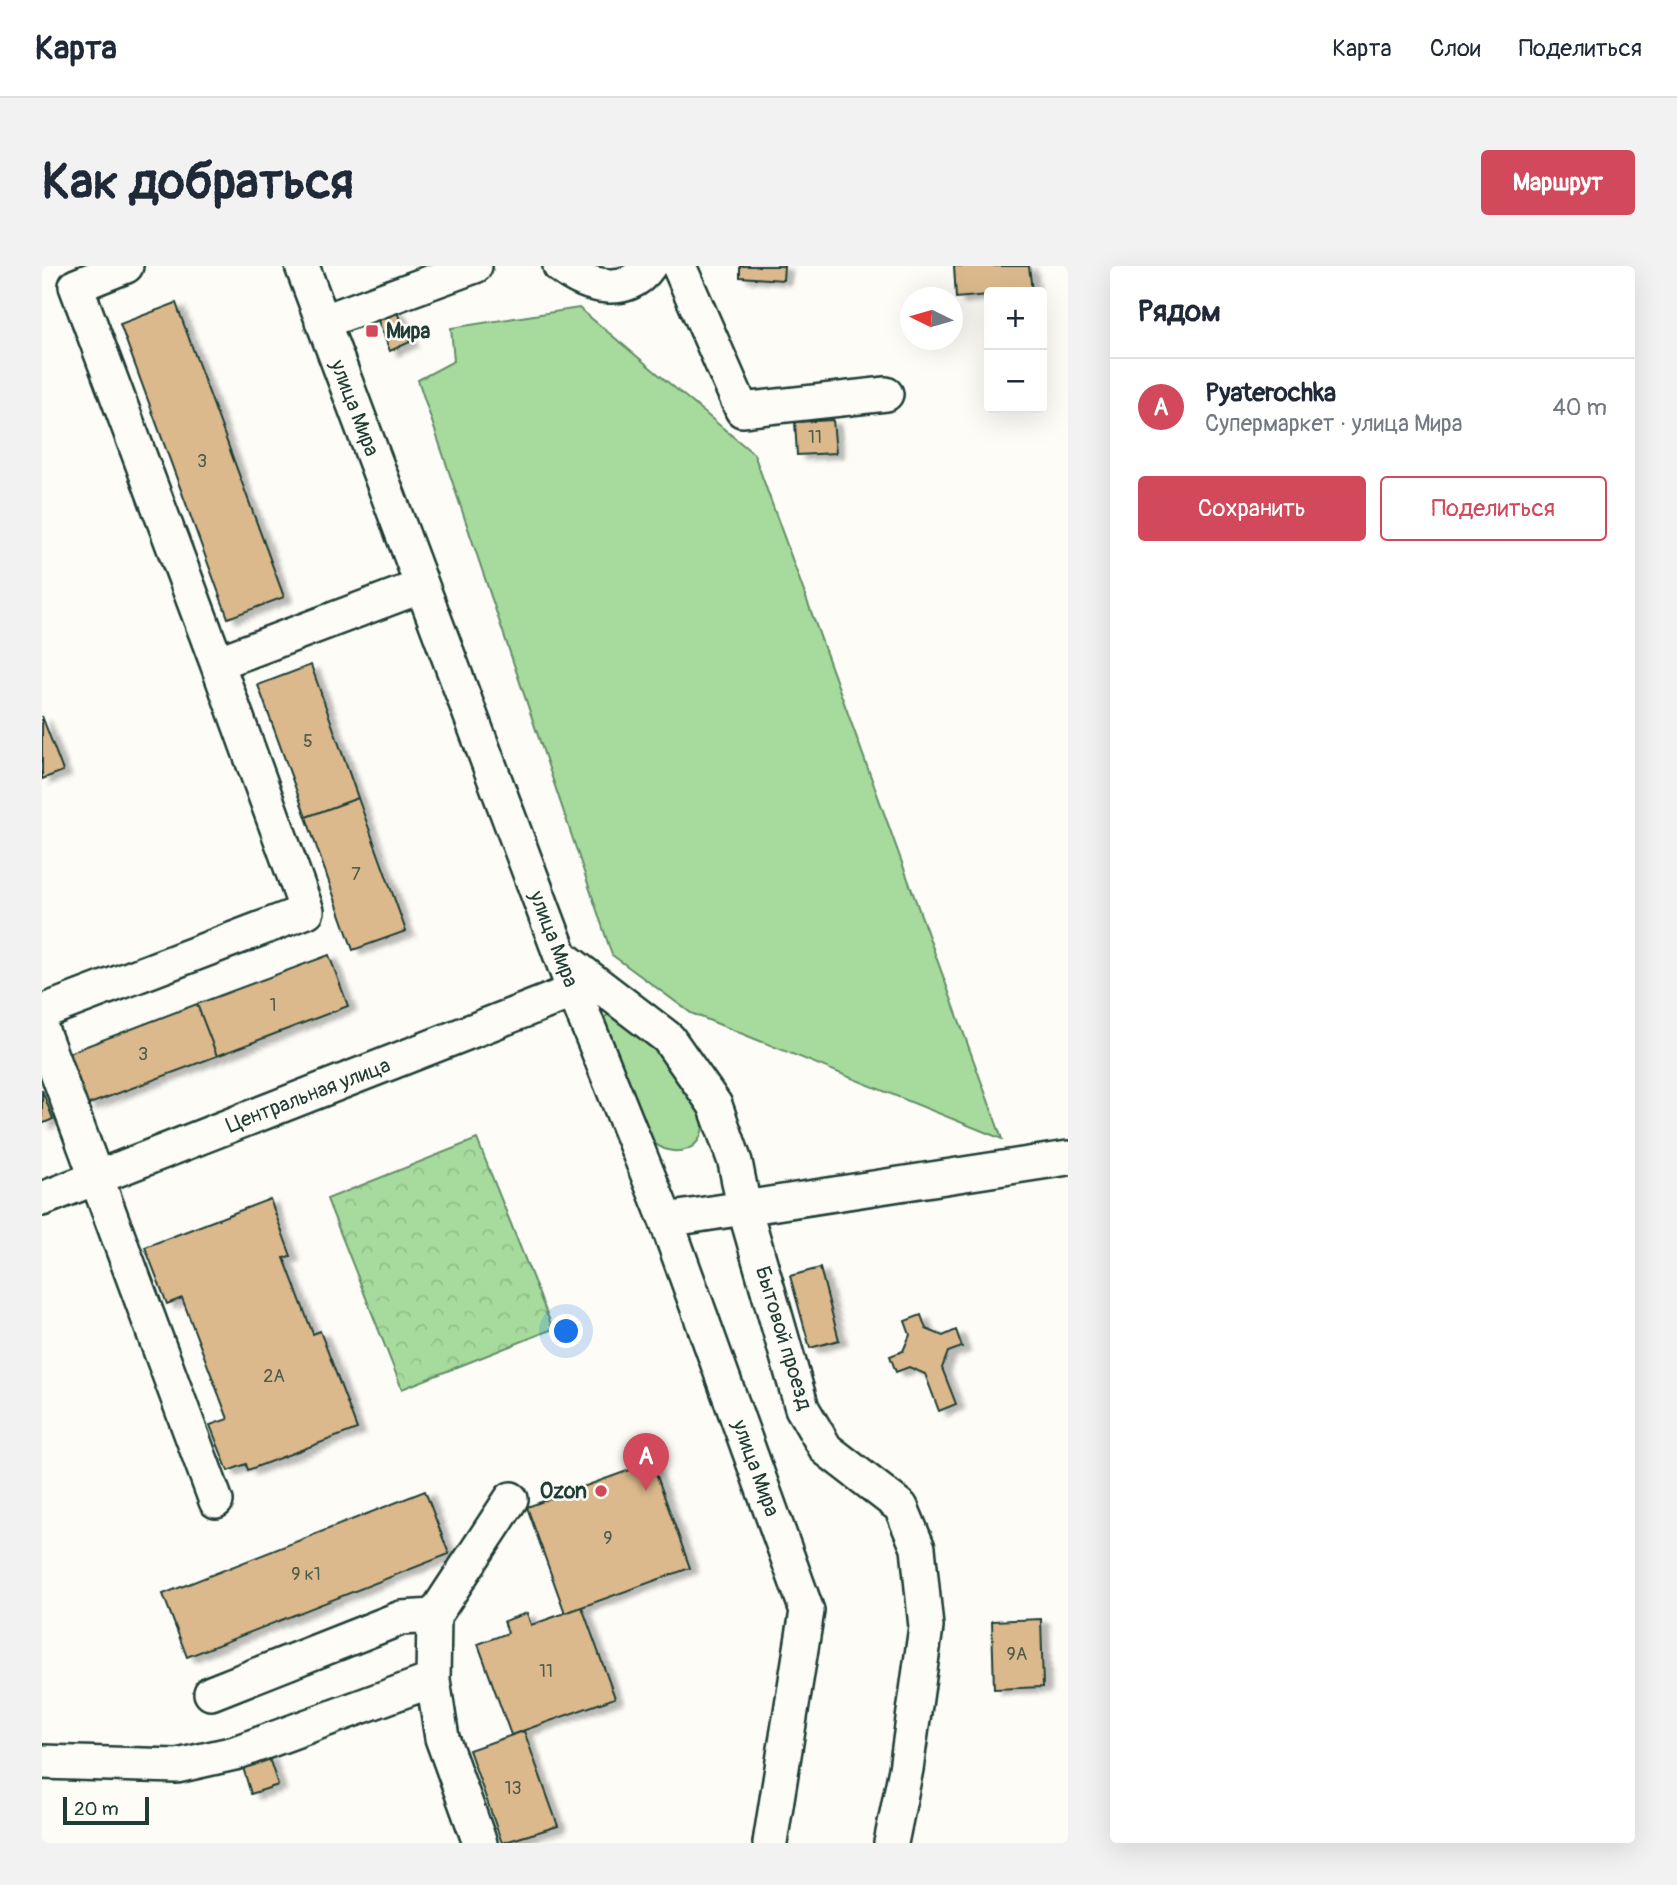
<!DOCTYPE html>
<html lang="ru">
<meta charset="utf-8">
<style>
:root{--surface:#fff;--page:#f2f2f3;--text:#1f2937;--muted:#747a83;--line:#e0e1e3;--accent:#d1495b}
body{margin:0;font-family:Pangolin,sans-serif;background:var(--page);color:var(--text)}
.controls{position:absolute;right:21px;top:21px;display:grid;overflow:hidden;border-radius:7px;box-shadow:0 7px 28px #0002}
.controls button{width:63px;height:63px;display:grid;place-items:center;padding:0;border:0;border-bottom:2px solid var(--line);background:var(--surface);color:var(--text);font:35px sans-serif}
.compass{position:absolute;left:858px;top:21px;width:63px;height:63px;border-radius:50%;background:var(--surface);box-shadow:0 7px 28px #0002;rotate:275deg}
.scale{position:absolute;left:21px;bottom:18px;width:86px;box-sizing:border-box;padding-left:7px;border:4px solid #1f3d34;border-top:0;font-size:19px;line-height:24px;white-space:nowrap;color:#1f3d34;-webkit-text-stroke:5px #fdfcf7;paint-order:stroke}
.you{position:absolute;left:525px;top:1066px;width:24px;height:24px;margin:-18px;border:5px solid #fff;border-radius:50%;background:#1a73e8;box-shadow:0 0 0 10px #1a73e833}
.badge{display:grid;place-items:center;width:46px;height:46px;border-radius:50%;background:var(--accent);color:#fff;font-size:23px;font-weight:700}
.pin{position:absolute;translate:-50% -58px;filter:drop-shadow(0 2px 4px #0008)}
.pin::after{content:'';position:absolute;top:37px;width:24px;height:21px;background:inherit;clip-path:polygon(0 0,100% 0,50% 100%)}
.list{margin:0;padding:0;list-style:none}
h2{display:flex;justify-content:space-between;align-items:center;height:91px;margin:0;padding:0 28px;font-size:30px}
h2 small{font-size:23px;font-weight:400;color:var(--muted)}
.list li{display:grid;grid-template-columns:46px 1fr auto;gap:21px;align-items:center;box-sizing:border-box;height:98px;padding:0 28px;border-top:2px solid var(--line)}
.list b{display:block;font-size:26px;white-space:nowrap}
.list p{margin:0;font-size:23px;white-space:nowrap;color:var(--muted)}
.list em{font-size:23px;font-style:normal;color:var(--muted)}
.actions{display:flex;gap:14px;padding:21px 28px}
.actions a{flex:1;padding:16px 0;border:2px solid var(--accent);border-radius:7px;text-align:center;font-size:24px;color:var(--accent)}
.actions .main{background:var(--accent);color:#fff}
.map{position:relative;flex:none;width:1026px;height:1577px;overflow:hidden;border-radius:7px}
header{display:flex;align-items:center;gap:42px;box-sizing:border-box;height:98px;padding:0 35px;background:var(--surface);border-bottom:2px solid var(--line)}
header strong{font-size:33px}
nav{display:flex;gap:38px;margin-inline-start:auto;font-size:24px}
.intro{display:flex;align-items:center;justify-content:space-between;box-sizing:border-box;height:168px;padding:0 42px}
h1{margin:0;font-size:49px}
.button{padding:18px 32px;border-radius:7px;background:var(--accent);color:#fff;font-size:24px;font-weight:700}
main{display:flex;gap:42px;padding:0 42px}
aside{flex:1;background:var(--surface);border-radius:7px;box-shadow:0 7px 28px #0002}
.map>svg:first-child{display:block}
.grass{fill:#a7db9d;stroke:#638c68;stroke-width:2}
.park{fill:url(#park-crowns);stroke:#638c68;stroke-width:2}
.building{fill:#dbb98d;stroke:#1f3d34;stroke-width:2;filter:url(#shadow)}
.lines{fill:none;stroke-linecap:round;stroke-linejoin:round}
.minor-casing{stroke:#1f3d34;stroke-width:38}
.minor{stroke:#fdfcf7;stroke-width:33}
.poi-dot{fill:#d1495b;stroke:#fdfcf7;stroke-width:2.5}
.labels{text-anchor:middle;stroke-width:5;stroke-linejoin:round;paint-order:stroke}
.number-label{font-size:18px;fill:#4e5c4a}
.poi-label{font-size:21px;font-weight:bold;fill:#1f3d34;stroke:#fdfcf7;text-anchor:start}
.street-label{font-size:21px;fill:#1f3d34;stroke:#fdfcf7}
</style>
<header>
<strong>Карта</strong>
<nav><a>Карта</a><a>Слои</a><a>Поделиться</a></nav>
</header>
<div class="intro"><h1>Как добраться</h1><a class="button">Маршрут</a></div>
<main>
<div class="map">
<svg width="1026" height="1577" viewBox="0 0 1026 1577">
<defs>
<pattern id="park-crowns" width="20" height="18" patternUnits="userSpaceOnUse" patternTransform="scale(1.75)"><rect width="20" height="18" fill="#a7db9d"/><path d="M2 6a3 3 0 1 1 6 0M12 15a3 3 0 1 1 6 0" fill="none" stroke="#8fbd88"/></pattern>
<filter id="shadow"><feDropShadow dx="8" dy="4.5" stdDeviation="2" flood-color="#0004"/></filter>
</defs>
<rect width="100%" height="100%" fill="#fdfcf7"/>
<filter id="ink" filterUnits="userSpaceOnUse"><feTurbulence type="fractalNoise" baseFrequency=".0143" numOctaves="2"/><feDisplacementMap in="SourceGraphic" scale="14" xChannelSelector="R" yChannelSelector="G"/><feConvolveMatrix kernelMatrix="1 2 1 2 8 2 1 2 1" color-interpolation-filters="sRGB"/></filter>
<g filter="url(#ink)">
<path class="grass" d="M537 42 712 188 960 873 649 747 570 689 376 114 412 95 409 62Z
M568 748C599 755 653 819 660 850 667 884 631 897 608 873L561 752Z"/>
<path class="park" d="M435 873 511 1063 360 1123 285 933Z"/>
<path class="building" d="M698 0H742L741 14 698 11Z
M912 0H987L990 25 914 32Z
M134 37 242 331 186 352 78 58Z
M354 44 368 76 348 85 335 52Z
M791 154 794 187 755 189 753 156Z
M269 399 316 532 264 551 216 419Z
M0 450 21 505 0 513Z
M316 532 364 665 311 684 264 551Z
M287 689 306 740 175 790 155 738Z
M155 738 175 790 45 839 26 787Z
M0 824 11 853 0 858Z
M228 933 249 990 242 992 271 1068 278 1065 315 1163 206 1204 204 1198 186 1205 168 1159 186 1153 140 1032 125 1038 103 981Z
M778 1002 797 1074 768 1082 748 1010Z
M879 1049 884 1063 901 1070 914 1064 920 1081 906 1086 900 1102 914 1138 897 1145 883 1108 867 1101 854 1106 848 1090 861 1085 868 1069 863 1055Z
M610 1196 648 1302 523 1347 485 1241Z
M383 1225 407 1288 145 1391 121 1328Z
M540 1341 573 1432 469 1469 436 1378 466 1367 462 1355 485 1347 489 1359Z
M999 1353 1001 1421 952 1423 950 1355Z
M482 1465 516 1560 460 1577 427 1484Z
M226 1489 236 1519 209 1528 200 1498Z"/>
<g class="lines">
<defs>
<path id="minor" d="M84 0 34 20 175 397
M260 0 532 725 624 954 765 1345 728 1577
M518 0C545 21 585 32 607 0
M637 0 700 144 844 128
M280 56 433 0
M519 690 626 772 673 839 693 896 702 941 760 1142 784 1183 859 1241 876 1282 884 1361 864 1503 849 1577
M0 746 265 645 175 397 380 320
M0 765 174 1235
M0 933 532 725
M624 954 1026 892
M169 1427 359 1352 392 1350
M0 1496 135 1500 193 1487 391 1414
M438 1577 400 1472 391 1414 392 1350 469 1233"/>
</defs>
<use href="#minor" class="minor-casing"/>
<use href="#minor" class="minor"/>
</g>
</g>
<g class="poi-dot">
<rect x="323" y="58" width="14" height="14" rx="3.5"/>
<circle cx="559" cy="1225" r="7"/>
</g>
<g class="labels">
<g class="number-label">
<text x="773" y="177">11</text>
<text x="160" y="201">3</text>
<text x="266" y="481">5</text>
<text x="314" y="614">7</text>
<text x="231" y="745">1</text>
<text x="101" y="794">3</text>
<text x="232" y="1116">2А</text>
<text x="566" y="1278">9</text>
<text x="264" y="1314">9 к1</text>
<text x="975" y="1394">9А</text>
<text x="504" y="1411">11</text>
<text x="471" y="1528">13</text>
</g>
<g class="poi-label">
<text x="344" y="72">Мира</text>
<text x="545" y="1232" text-anchor="end">Ozon</text>
</g>
<g class="street-label">
<text transform="translate(313 142) rotate(69)" y="7">улица Мира</text>
<text transform="translate(512 673) rotate(69)" y="7">улица Мира</text>
<text transform="translate(266 829) rotate(-21)" y="7">Центральная улица</text>
<text transform="translate(742 1072) rotate(73)" y="7">Бытовой проезд</text>
<text transform="translate(714 1202) rotate(70)" y="7">улица Мира</text>
</g>
</g>
</svg>
<div class="controls">
<button>+</button>
<button>−</button>
</div>
<svg class="compass" viewBox="-18 -18 36 36"><path d="M0-13l5 13h-10z" fill="#e53935"/><path d="M0 13l5-13h-10z" fill="#747a83"/></svg>
<div class="scale">20 m</div>
<div class="you"></div>
<div class="pin badge" style="left:604px;top:1225px">A</div>
</div>
<aside>
<h2>Рядом<small></small></h2>
<ul class="list">
<li><span class="badge">A</span><div><b>Pyaterochka</b><p>Супермаркет · улица Мира</p></div><em>40 m</em></li>
</ul>
<div class="actions"><a class="main">Сохранить</a><a>Поделиться</a></div>
</aside>
</main>
